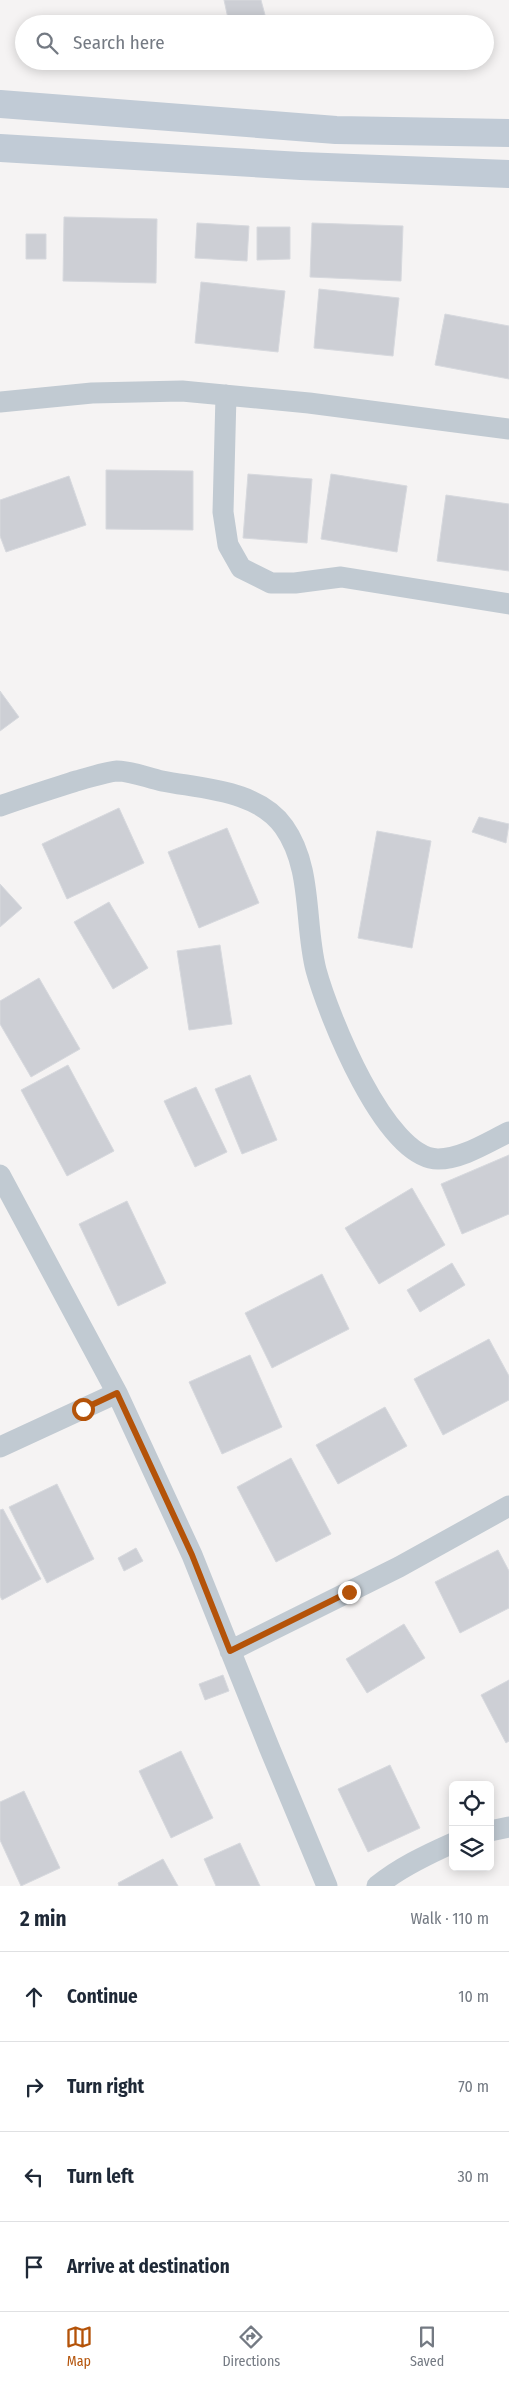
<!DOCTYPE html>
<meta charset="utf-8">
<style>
:root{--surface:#fff;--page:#f2f2f3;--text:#1f2937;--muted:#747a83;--line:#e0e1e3;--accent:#b45309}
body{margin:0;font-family:"Fira Sans Condensed",sans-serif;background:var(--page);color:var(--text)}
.controls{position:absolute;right:15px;bottom:15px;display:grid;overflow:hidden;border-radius:8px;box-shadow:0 2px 12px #0003}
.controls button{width:45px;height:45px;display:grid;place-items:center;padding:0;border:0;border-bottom:1px solid var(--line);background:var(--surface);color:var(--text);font:25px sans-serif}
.stop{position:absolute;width:15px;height:15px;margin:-11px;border:4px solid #b45309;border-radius:50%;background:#fff}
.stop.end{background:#b45309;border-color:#fff;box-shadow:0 1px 5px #0008}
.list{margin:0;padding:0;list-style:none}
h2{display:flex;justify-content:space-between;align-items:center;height:65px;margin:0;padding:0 20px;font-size:21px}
h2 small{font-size:16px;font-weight:400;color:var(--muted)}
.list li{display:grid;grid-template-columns:32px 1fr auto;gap:15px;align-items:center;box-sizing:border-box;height:90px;padding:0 20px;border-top:1px solid var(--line)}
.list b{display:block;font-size:19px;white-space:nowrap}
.list em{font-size:16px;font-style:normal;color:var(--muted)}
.icon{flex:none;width:28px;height:28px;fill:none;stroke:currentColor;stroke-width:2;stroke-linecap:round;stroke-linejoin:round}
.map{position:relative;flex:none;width:509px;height:1886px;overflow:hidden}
.search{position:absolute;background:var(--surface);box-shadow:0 2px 12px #0003;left:15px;right:15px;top:15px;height:55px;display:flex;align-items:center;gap:12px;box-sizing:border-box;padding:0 18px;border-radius:28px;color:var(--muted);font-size:19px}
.sheet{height:425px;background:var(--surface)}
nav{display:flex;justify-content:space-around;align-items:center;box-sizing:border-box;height:70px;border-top:1px solid var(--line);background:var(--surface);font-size:14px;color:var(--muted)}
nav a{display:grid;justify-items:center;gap:2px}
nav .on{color:var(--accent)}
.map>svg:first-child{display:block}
.building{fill:#cdcfd5;stroke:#d7d9de}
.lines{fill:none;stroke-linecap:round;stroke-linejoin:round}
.street{stroke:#c1cad2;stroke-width:21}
.secondary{stroke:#c1cbd6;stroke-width:28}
.route{stroke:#b45309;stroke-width:6}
</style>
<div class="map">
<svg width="509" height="1886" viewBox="0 0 509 1886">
<rect width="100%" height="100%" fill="#f5f3f3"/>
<path class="building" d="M224 0H261L265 15 229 23Z
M64 217 157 219 156 283 63 281Z
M197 223 249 226 247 261 195 258Z
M312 223 403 226 401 281 310 277Z
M257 227H290V259L257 260Z
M26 234H46V259H26Z
M201 282 285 291 278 352 195 343Z
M319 289 399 298 393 356 314 348Z
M445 314 509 326V379L435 365Z
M106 470 193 471V530L106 529Z
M248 474 312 479 307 543 243 538Z
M331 474 407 486 397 552 321 539Z
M69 476 86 525 6 552 0 536V500Z
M446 495 509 504V571L437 561Z
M0 691 19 717 0 731Z
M119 808 144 863 67 899 42 844Z
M479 817 509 824 506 843 472 832Z
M227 828 259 903 199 928 168 852Z
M377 831 431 841 412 948 358 938Z
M0 884 22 908 0 927Z
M109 902 148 968 113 989 74 922Z
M220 945 232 1024 189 1030 177 951Z
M39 978 80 1049 31 1077 0 1024V1001Z
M68 1065 114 1151 67 1176 21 1090Z
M250 1075 277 1140 242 1154 215 1089Z
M196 1087 227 1152 195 1167 164 1101Z
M509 1155V1214L462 1234 441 1184Z
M412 1188 445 1245 379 1284 345 1228Z
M127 1201 166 1283 118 1306 79 1224Z
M452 1263 465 1285 420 1312 407 1290Z
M322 1274 349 1329 272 1368 245 1313Z
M489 1339 509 1376V1400L443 1435 414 1379Z
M250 1355 282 1427 222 1454 189 1382Z
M385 1407 407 1446 338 1484 316 1445Z
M291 1458 331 1534 276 1562 237 1487Z
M57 1484 94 1559 47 1583 9 1507Z
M3 1509 41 1579 2 1600 0 1596V1510Z
M136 1548 143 1561 124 1571 118 1558Z
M498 1550 509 1571V1608L460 1633 435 1582Z
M404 1624 425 1658 367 1693 346 1659Z
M223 1675 229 1691 205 1700 199 1684Z
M509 1680V1741L506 1743 481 1695Z
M181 1751 213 1818 171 1838 139 1771Z
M390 1765 420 1828 368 1852 338 1789Z
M24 1791 60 1868 21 1886 0 1840V1802Z
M240 1843 260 1886H216L204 1859Z
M163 1859 178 1886H119L118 1883Z"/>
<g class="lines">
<path class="street" d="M226 395 223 512 228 545 241 568 271 583H295L341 577 509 604
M0 402 92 393 182 391 309 403 509 429
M0 806C25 797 51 789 76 781 89 778 104 772 117 771 132 771 148 778 162 781 203 789 258 790 284 827 313 868 304 923 316 970 328 1014 385 1159 438 1159 462 1159 488 1142 509 1132
M0 1175 117 1393 192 1555 269 1747 327 1886
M0 1447 117 1393
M230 1651 399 1567 509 1506
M490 1831 509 1827
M377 1886C399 1868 426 1855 453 1843"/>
<path class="secondary" d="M0 104 336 130 509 133
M0 148 301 166 509 174"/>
</g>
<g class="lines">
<path class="route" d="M83 1409 117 1393 192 1555 230 1651 349 1592"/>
</g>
</svg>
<div class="controls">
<button><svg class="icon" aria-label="locate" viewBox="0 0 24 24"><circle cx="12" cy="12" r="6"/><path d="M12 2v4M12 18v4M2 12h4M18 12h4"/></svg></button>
<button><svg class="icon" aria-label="layers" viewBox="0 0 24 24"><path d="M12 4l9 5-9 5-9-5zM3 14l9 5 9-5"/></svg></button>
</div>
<div class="stop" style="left:83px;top:1409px"></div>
<div class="stop end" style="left:349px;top:1592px"></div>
<div class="search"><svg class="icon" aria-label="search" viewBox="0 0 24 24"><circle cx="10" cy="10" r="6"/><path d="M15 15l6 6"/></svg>Search here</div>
</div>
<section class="sheet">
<h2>2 min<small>Walk · 110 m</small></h2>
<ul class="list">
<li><svg class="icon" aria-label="ahead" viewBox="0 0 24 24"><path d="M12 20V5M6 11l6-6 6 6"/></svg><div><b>Continue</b></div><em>10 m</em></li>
<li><svg class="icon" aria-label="right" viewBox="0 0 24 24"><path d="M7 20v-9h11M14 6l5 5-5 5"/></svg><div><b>Turn right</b></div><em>70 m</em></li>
<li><svg class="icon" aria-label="left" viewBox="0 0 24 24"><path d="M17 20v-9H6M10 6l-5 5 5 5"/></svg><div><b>Turn left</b></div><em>30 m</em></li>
<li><svg class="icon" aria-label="arrive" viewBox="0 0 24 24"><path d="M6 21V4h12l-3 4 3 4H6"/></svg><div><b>Arrive at destination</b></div></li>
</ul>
</section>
<nav>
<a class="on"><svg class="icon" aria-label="map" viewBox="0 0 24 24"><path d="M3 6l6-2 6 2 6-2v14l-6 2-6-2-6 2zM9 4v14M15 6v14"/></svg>Map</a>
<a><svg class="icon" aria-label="directions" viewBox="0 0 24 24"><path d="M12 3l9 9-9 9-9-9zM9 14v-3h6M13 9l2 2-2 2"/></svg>Directions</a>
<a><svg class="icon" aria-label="saved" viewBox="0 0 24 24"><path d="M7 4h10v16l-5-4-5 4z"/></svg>Saved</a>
</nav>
